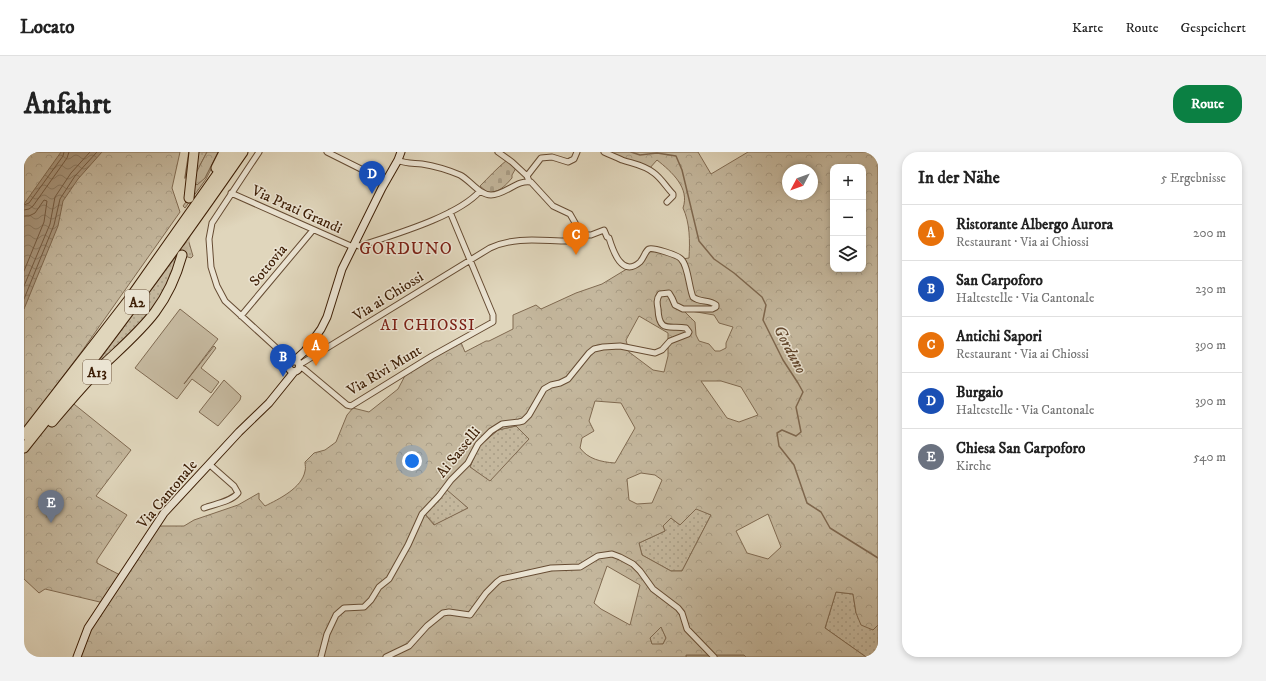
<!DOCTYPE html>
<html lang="de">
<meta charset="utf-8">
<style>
:root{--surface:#fff;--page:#f2f2f2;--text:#222;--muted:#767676;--line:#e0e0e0;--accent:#0b8043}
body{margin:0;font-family:"IM FELL DW Pica",serif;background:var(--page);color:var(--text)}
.controls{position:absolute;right:12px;top:12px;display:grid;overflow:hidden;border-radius:8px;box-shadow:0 2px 6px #0003}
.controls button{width:36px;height:36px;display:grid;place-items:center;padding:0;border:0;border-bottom:1px solid var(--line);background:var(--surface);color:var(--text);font:20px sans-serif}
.compass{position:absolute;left:758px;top:12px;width:36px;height:36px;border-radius:50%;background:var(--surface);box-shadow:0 2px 6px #0003;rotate:229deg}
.you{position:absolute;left:388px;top:309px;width:14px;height:14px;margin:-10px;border:3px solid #fff;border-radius:50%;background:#1a73e8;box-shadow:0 0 0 6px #1a73e833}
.badge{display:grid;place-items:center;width:26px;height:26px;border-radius:50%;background:var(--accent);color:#fff;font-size:13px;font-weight:700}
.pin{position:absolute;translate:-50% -33px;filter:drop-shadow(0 1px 2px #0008)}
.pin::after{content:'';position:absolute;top:21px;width:14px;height:12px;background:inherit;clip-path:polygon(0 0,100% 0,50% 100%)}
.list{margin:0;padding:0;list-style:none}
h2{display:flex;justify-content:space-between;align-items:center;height:52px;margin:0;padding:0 16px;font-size:17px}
h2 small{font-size:13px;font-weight:400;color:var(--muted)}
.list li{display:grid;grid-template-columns:26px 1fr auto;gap:12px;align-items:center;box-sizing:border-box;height:56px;padding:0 16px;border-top:1px solid var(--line)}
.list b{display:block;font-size:15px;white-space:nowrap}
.list p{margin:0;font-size:13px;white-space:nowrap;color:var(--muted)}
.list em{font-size:13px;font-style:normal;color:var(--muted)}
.icon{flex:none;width:22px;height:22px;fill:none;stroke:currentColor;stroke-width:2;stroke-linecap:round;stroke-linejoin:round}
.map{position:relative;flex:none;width:854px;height:505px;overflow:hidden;border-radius:16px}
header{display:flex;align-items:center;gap:24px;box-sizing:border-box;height:56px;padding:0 20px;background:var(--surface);border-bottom:1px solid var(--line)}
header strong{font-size:19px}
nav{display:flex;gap:22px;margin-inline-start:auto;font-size:14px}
.intro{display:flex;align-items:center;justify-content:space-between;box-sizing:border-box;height:96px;padding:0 24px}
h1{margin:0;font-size:28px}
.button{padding:10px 18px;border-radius:16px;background:var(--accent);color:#fff;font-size:14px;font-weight:700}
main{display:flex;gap:24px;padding:0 24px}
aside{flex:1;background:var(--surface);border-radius:16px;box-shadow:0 2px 6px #0003}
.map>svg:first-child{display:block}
.grass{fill:url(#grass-dots);stroke:#806a51}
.forest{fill:url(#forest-crowns);stroke:#806a51;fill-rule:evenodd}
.cemetery{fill:url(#cemetery-stones);stroke:#806a51}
.pitch{fill:#c4b79d;stroke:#806a51}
.water{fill:url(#water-waves);stroke:#7e674e}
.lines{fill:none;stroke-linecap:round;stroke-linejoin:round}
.shore{stroke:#735a42;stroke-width:1}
.stream{stroke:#7e674e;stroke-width:1.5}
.highway-tunnel{stroke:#bfb197;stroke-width:9;stroke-dasharray:9 4.5;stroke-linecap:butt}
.street-casing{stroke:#664c33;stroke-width:7}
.secondary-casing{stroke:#3d1e05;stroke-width:9}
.highway-casing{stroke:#3d1e05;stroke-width:11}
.street{stroke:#ebe4d3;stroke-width:5}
.secondary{stroke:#ebe4d3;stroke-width:7}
.highway{stroke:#e0d6bc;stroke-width:9}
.labels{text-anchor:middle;stroke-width:3;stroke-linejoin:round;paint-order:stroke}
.shield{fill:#ebe4d3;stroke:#715943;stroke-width:1}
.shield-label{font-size:14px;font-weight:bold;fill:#3d1e05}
.street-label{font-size:15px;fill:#3d1e05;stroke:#ebe4d3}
.neighbourhood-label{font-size:16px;letter-spacing:1px;fill:#7a1f14;stroke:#ebe4d3}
.water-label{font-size:16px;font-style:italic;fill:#63482f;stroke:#ebe4d3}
.quarter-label{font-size:17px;letter-spacing:1px;fill:#7a1f14;stroke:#ebe4d3}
</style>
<header>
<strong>Locato</strong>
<nav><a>Karte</a><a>Route</a><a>Gespeichert</a></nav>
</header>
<div class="intro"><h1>Anfahrt</h1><a class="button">Route</a></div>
<main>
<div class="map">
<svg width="854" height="505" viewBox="0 0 854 505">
<defs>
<pattern id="grass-dots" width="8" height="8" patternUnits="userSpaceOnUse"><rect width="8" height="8" fill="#c4b79d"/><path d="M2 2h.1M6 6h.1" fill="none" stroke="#a99d86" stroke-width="1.8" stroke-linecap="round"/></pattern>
<pattern id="forest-crowns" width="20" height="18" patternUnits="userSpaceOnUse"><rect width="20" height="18" fill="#c4b79d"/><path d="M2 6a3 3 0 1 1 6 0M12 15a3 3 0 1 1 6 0" fill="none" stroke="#a99d86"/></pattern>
<pattern id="cemetery-stones" width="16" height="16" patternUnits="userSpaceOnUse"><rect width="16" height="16" fill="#c4b79d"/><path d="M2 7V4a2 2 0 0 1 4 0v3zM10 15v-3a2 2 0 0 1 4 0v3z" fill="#a99d86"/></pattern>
<pattern id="water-waves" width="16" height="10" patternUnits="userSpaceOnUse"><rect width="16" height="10" fill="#a9977e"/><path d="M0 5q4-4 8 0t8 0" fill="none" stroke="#8b7b65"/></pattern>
</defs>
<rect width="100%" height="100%" fill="#e0d6bc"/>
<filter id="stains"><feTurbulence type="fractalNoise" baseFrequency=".005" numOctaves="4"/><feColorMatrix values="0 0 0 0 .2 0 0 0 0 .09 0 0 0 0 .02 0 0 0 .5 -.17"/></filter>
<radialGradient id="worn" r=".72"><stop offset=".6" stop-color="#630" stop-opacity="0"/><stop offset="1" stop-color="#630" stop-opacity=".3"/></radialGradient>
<path class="grass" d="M173 0H183L176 13 181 26 194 0H196L182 27 161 56 159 54 169 40Z
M164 87 169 104 167 106 154 102Z
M153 103 155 109 133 155 63 225Z
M492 274 505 287 466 330 446 315 454 295 474 278Z
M423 337 444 356 411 373 400 361Z
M672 356 687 363 658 419H647L618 403 615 391 641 379 639 374 647 366 656 373Z
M812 440 829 442 832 461 849 478 854 473V505H842L801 476Z
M637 474 642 486 639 492 628 493 626 486Z
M662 503H720L722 505H662Z"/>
<path class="forest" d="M1 0H156L148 36 156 60 58 199 30 236 107 298 72 344 103 363 73 408V411L98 424 131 374H160L170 368 214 353 235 341V347L241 354C255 347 278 336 281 319 282 316 281 313 281 310L290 301 301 298 312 290 323 263 329 256 345 260 374 237 384 218 436 188 441 200 462 189H465L489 177V163L512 153 517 157 552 141 578 132 606 115 611 113 625 97 658 107 665 106C666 89 666 71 659 56 666 36 648 20 633 8L625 17 580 0H674L687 22 724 0H854V473L849 478 837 473 832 461 829 442 812 440 801 476 842 505H722L720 503H662V505H53L80 451 21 437 15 441 0 427V2ZM809 15H839V117H809ZM764 18H788V42H764ZM660 159H667L690 163 695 171 709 175 702 191V196L696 199H691L685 192 675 189 672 183 671 170ZM615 164 644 181V204L640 220 629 218 605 200 602 188ZM677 229H697L717 235 734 263 715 270 703 266ZM571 249 597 251 611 276 591 311C577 310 564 307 556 296L558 286 570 279 565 269ZM492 274 505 287 466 329 446 315 454 295 474 278ZM617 321 631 323 638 328 628 351 613 352 605 348 603 327ZM423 338 444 356 410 373 400 361ZM672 357 687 363 658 419H647L618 403 615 391 641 379 639 374 647 366 656 373ZM744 362 757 395 744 407 723 401 712 379ZM583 414 616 433 606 473 577 457 570 451ZM637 475 642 486 639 492H628L626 486Z
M183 0H194L181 26 173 33 171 31 172 21Z"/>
<path class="cemetery" d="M483 8 492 16 488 23V26C481 34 474 42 463 40L456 34C465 25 473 16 483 8Z"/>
<path class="pitch" d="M156 157 194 187 160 232 190 194 192 196 177 216 195 230 187 241 168 227 153 247 111 216Z
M200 228 217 244 216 248 194 274 175 260Z"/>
<path class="water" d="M37 0H78L54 27 39 49 34 74 0 157V52Z"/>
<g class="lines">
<path class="shore" d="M0 53 5 51 39 4 40 0
M0 58 5 57 9 54 43 6 45 0
M0 64H5L11 61 20 48 23 49 20 70 0 119
M0 134 26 72 31 45 47 21 66 0
M0 147 30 73 36 47 51 24 73 0"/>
<path class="stream" d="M607 0 616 3 633 1 652 4 658 18 675 89 690 107 710 121 738 145 742 153 739 168 759 208 774 231 779 240 772 255 777 280 772 284 758 278 753 281 755 294 770 313 783 351 797 360 806 376 854 406
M161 26 165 0"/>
<path class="highway-tunnel" d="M158 103 163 79"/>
<defs>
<path id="street" d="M235 0 188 71 185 87 187 115 193 134 201 149 258 201 270 209
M303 0 361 29
M474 0 488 10 503 24
M580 0C586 3 592 5 598 8 610 12 620 13 630 21 638 27 642 35 649 42V44L643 50
M374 8C381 12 390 11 398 12 411 14 424 18 436 23 446 28 455 43 467 43 481 43 494 27 507 30L529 54 546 62 558 83
M505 29 503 24 517 6 528 5 544 10 550 7 553 0
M207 41 329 95
M330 92 335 94 339 93C372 82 434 64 456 39
M217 164 289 78
M258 202 265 212
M275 213 466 96C494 83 522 90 551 89L556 86 558 83
M275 215 280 217 323 253 327 254 408 204 469 170V163L426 60
M180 356C190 352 207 350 214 341L210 334 185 312
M297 505 303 482 312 463 320 456 340 455 347 448 355 435 365 427 384 393 398 362 415 344 427 328 444 311 454 292 467 279 478 272 495 270 499 269 505 263 520 237 527 233 536 231 544 227 565 201 570 197 579 195 596 194 631 201 638 198 646 189 664 182 665 180 662 176C646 173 635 182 634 157 633 152 632 147 636 142L645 141 648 146 651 153 659 157H688L692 155V153C685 147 676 151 669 145 665 136 664 113 657 107 654 103 628 95 625 97 621 99 620 106 616 110 598 126 589 99 585 86L583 85 580 78 567 83H558
M362 505 385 494 403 474 419 461 425 460 446 463 462 441 473 430 477 427 527 416 556 415 574 404 588 402 596 405 609 412 616 419 629 437 654 456 658 461 663 477 690 505"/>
<path id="secondary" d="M264.5 214a5.5 5.5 0 1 1 11 0a5.5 5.5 0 1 1-11 0Z
M270 209 281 199 297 177 303 165 318 117 358 36 374 8 377 0
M53 505 64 476 140 361 215 280 245 251 270 220"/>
<path id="highway" d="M192 16 200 0
M165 46 170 0
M28 270C44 251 60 232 77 215 116 178 143 158 158 103
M0 283 106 146 209 0
M0 296C77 200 149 101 219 0"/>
</defs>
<use href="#street" class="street-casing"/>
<use href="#secondary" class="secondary-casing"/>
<use href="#highway" class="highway-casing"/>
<use href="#street" class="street"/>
<use href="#secondary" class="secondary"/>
<use href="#highway" class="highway"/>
</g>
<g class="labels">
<g class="shield">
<rect x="101" y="138" width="24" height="24" rx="3"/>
<rect x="59" y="208" width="28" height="24" rx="3"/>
</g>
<g class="shield-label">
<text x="113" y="155">A2</text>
<text x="73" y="225">A13</text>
</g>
<g class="street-label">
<text transform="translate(273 57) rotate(24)" y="5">Via Prati Grandi</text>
<text transform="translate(244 113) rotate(-50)" y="5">Sottovia</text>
<text transform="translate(364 144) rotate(-32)" y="5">Via ai Chiossi</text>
<text transform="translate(360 218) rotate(-31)" y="5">Via Rivi Munt</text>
<text transform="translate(434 300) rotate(-51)" y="5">Ai Sasselli</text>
<text transform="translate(143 342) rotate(-50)" y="5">Via Cantonale</text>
</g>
<g class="neighbourhood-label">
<text x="404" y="178">AI CHIOSSI</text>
</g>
<g class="water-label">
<text transform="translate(767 197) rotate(62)" y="6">Gorduno</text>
</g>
<g class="quarter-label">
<text x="382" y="102">GORDUNO</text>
</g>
</g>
<rect width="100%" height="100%" filter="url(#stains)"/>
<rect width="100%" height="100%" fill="url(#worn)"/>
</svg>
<div class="controls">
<button>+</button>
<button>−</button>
<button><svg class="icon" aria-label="layers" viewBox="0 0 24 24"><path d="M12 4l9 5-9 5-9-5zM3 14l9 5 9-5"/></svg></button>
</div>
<svg class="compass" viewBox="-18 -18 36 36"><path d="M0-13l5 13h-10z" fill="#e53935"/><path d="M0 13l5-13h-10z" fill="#767676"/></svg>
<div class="you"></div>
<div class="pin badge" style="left:292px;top:214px;background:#e8710a">A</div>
<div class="pin badge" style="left:259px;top:225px;background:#1a4fb4">B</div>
<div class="pin badge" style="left:552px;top:103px;background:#e8710a">C</div>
<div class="pin badge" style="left:348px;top:42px;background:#1a4fb4">D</div>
<div class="pin badge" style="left:27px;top:371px;background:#6b7280">E</div>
</div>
<aside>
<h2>In der Nähe<small>5 Ergebnisse</small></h2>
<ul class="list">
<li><span class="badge" style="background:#e8710a">A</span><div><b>Ristorante Albergo Aurora</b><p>Restaurant · Via ai Chiossi</p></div><em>200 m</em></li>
<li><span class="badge" style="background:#1a4fb4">B</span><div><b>San Carpoforo</b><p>Haltestelle · Via Cantonale</p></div><em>230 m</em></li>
<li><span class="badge" style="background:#e8710a">C</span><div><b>Antichi Sapori</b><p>Restaurant · Via ai Chiossi</p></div><em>390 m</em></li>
<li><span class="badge" style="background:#1a4fb4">D</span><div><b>Burgaio</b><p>Haltestelle · Via Cantonale</p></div><em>390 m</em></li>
<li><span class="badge" style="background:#6b7280">E</span><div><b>Chiesa San Carpoforo</b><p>Kirche</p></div><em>540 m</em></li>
</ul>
</aside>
</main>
